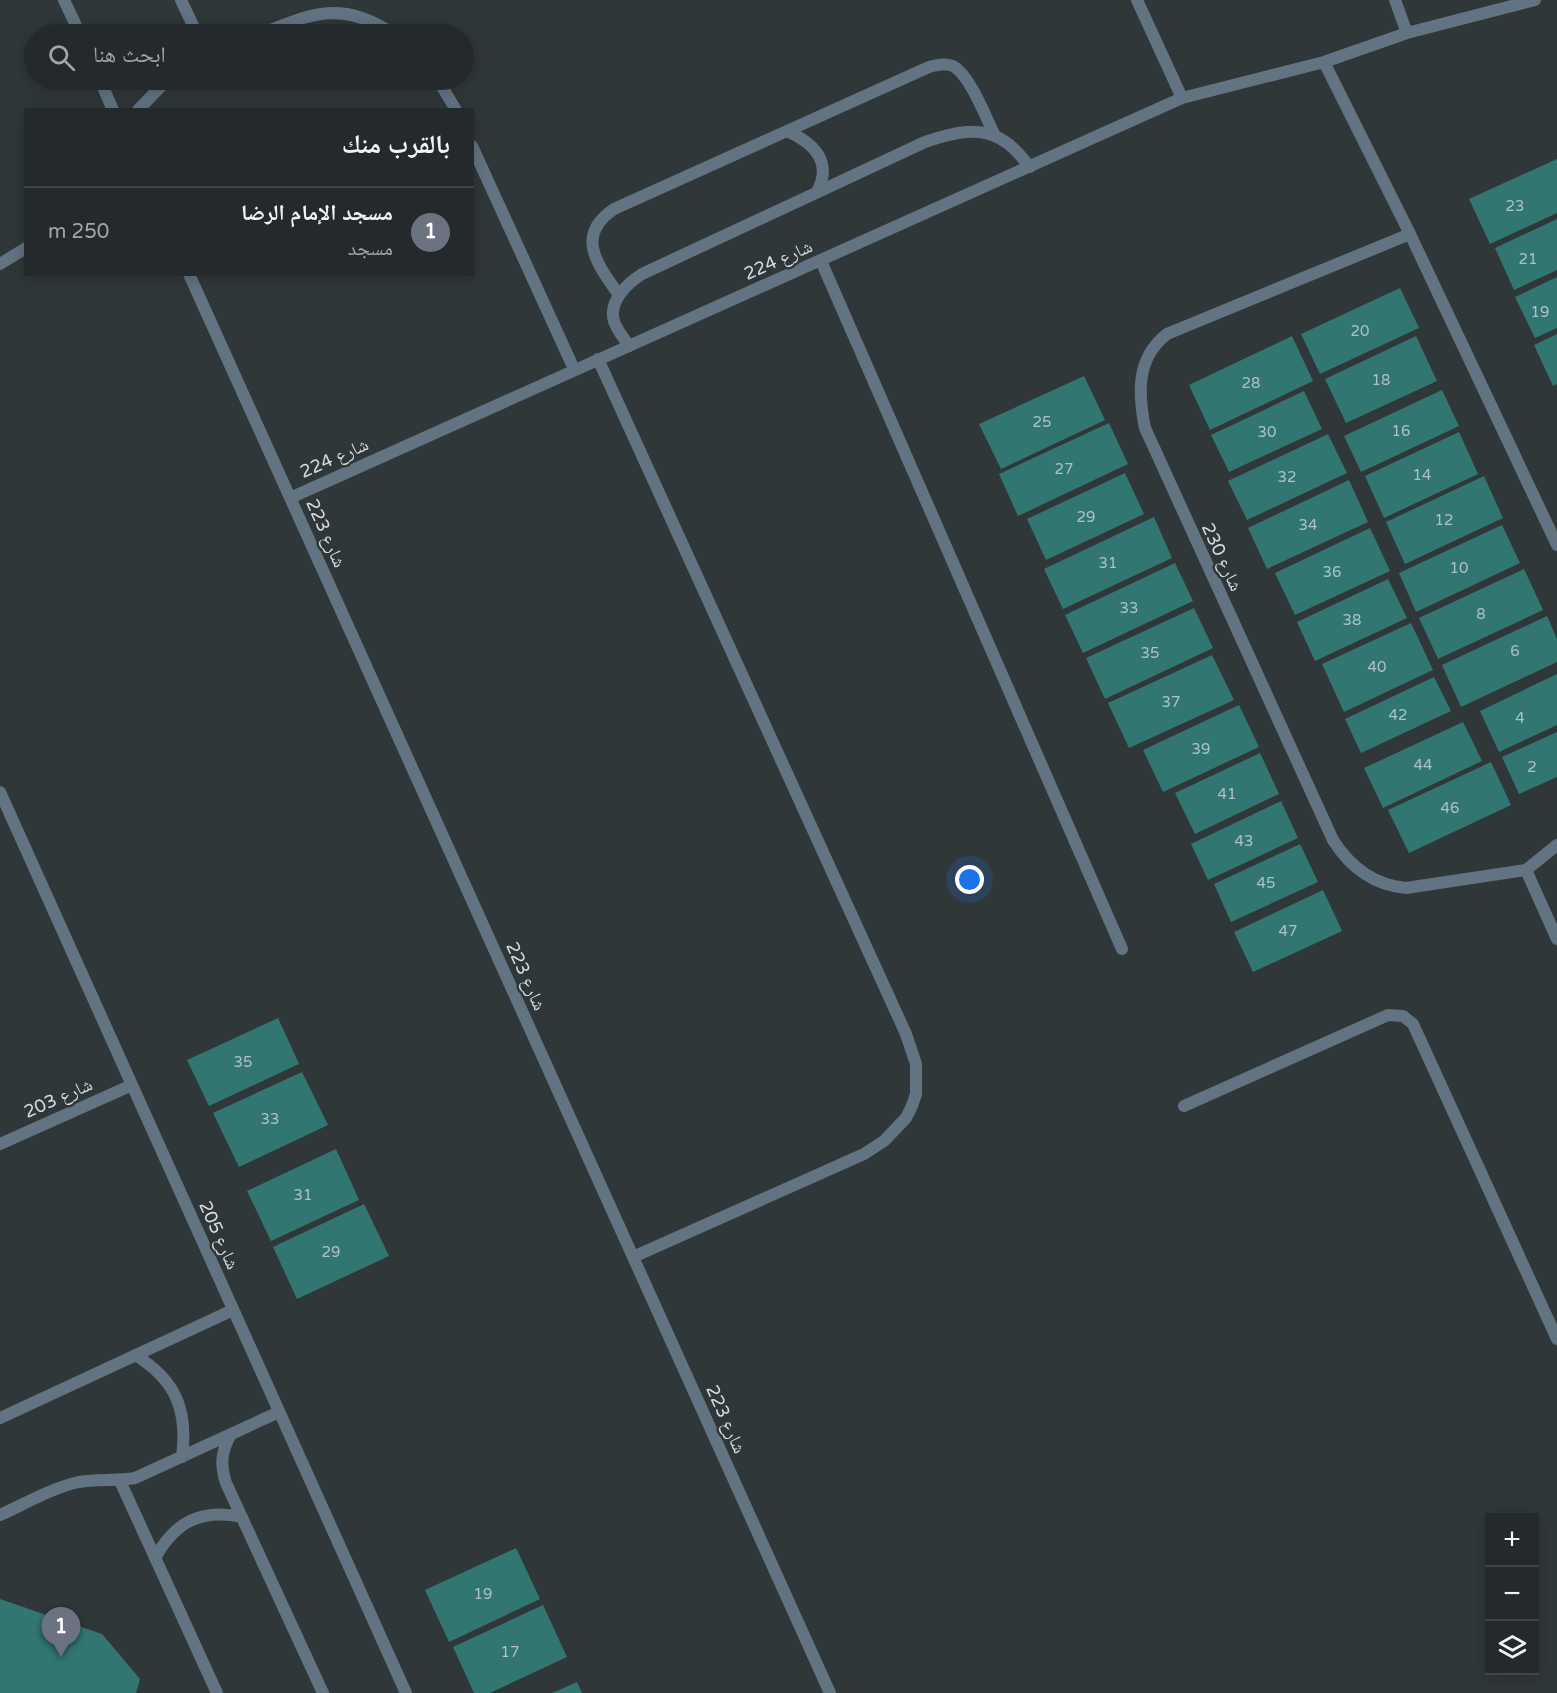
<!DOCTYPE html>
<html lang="ar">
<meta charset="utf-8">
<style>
:root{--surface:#24292b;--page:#303537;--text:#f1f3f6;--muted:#a3a6a9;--line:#414547;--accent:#8bbbb9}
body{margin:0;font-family:"Varela Round","Noto Naskh Arabic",sans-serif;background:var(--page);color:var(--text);direction:rtl}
.controls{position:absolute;right:18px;bottom:18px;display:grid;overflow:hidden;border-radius:0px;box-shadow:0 3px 15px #0003}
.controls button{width:54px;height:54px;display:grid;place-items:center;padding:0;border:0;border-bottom:2px solid var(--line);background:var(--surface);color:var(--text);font:30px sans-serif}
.you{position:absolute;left:970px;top:880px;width:21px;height:21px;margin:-15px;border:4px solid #fff;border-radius:50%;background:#1a73e8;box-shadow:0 0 0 9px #1a73e833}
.badge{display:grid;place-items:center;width:39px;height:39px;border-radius:50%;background:var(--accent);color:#fff;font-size:20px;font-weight:700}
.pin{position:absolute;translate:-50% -50px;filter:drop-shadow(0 2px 3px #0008)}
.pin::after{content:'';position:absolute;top:32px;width:21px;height:18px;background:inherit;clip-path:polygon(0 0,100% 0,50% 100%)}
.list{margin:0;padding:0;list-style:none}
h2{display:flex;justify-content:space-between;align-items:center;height:78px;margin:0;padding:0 24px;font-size:26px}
h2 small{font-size:20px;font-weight:400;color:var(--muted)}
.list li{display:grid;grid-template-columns:39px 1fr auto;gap:18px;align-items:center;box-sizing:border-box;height:90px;padding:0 24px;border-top:2px solid var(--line)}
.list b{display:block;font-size:22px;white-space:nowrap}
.list p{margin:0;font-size:20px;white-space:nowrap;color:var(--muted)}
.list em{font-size:20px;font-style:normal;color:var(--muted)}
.icon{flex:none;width:33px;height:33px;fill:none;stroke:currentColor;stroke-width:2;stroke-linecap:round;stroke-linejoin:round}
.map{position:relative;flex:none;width:1557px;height:1693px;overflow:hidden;direction:ltr}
.search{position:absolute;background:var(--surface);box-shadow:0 3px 15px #0003;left:24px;top:24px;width:450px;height:66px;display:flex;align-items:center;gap:15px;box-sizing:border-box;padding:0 21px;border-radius:33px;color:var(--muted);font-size:22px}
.panel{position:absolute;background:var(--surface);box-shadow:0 3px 15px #0003;left:24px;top:108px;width:450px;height:168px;border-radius:0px;direction:rtl}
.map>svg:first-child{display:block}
.building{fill:#327671}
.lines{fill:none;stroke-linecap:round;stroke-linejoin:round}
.service{stroke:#627382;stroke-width:12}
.minor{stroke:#627382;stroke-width:12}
.labels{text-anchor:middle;stroke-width:5;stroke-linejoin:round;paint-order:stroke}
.number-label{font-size:15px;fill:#aec2c2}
.street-label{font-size:18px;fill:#d7dcdd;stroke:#303739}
</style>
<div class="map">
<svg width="1557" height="1693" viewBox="0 0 1557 1693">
<rect width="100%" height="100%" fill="#303739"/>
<path class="building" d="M1557 159V213L1490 244 1469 199Z
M1557 219V270L1514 290 1495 248Z
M1557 277V328L1535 338 1515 297Z
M1400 288 1419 328 1320 374 1301 334Z
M1557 334V384L1553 386 1534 345Z
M1292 336 1313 381 1210 430 1189 385Z
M1416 336 1437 381 1346 423 1325 379Z
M1084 376 1105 420 1001 469 979 424Z
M1442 390 1459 426 1361 472 1344 436Z
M1304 391 1322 429 1229 472 1211 435Z
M1109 423 1128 464 1018 516 999 474Z
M1459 432 1478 474 1384 518 1365 476Z
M1328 434 1347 473 1247 520 1228 481Z
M1125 473 1144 514 1046 560 1027 519Z
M1484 476 1503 518 1405 564 1386 522Z
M1349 480 1368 522 1267 569 1248 528Z
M1154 517 1172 558 1063 609 1044 569Z
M1502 525 1520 563 1416 612 1399 573Z
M1370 528 1390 571 1295 615 1275 573Z
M1175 563 1193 601 1083 653 1065 615Z
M1524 569 1543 610 1438 659 1419 618Z
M1388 579 1407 618 1315 661 1297 622Z
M1194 608 1213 648 1105 699 1086 658Z
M1547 616 1557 639V662L1461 707 1442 665Z
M1411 623 1433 670 1344 712 1322 664Z
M1212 655 1234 700 1129 748 1108 703Z
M1557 674V725L1499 752 1480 711Z
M1434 677 1451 711 1361 753 1345 719Z
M1239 705 1259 747 1163 792 1143 750Z
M1463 722 1482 761 1383 808 1364 768Z
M1557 732V777L1519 794 1502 757Z
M1260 753 1279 794 1195 834 1175 793Z
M1491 762 1511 805 1409 853 1388 810Z
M1281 801 1298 838 1208 880 1191 844Z
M1300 844 1318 882 1231 922 1214 884Z
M1323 890 1342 931 1253 972 1234 932Z
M278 1018 299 1064 209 1106 187 1060Z
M302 1072 328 1125 239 1167 213 1113Z
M336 1149 359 1200 271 1241 247 1191Z
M364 1204 389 1256 297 1299 273 1247Z
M516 1548 540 1599 449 1642 425 1590Z
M0 1599 102 1634 140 1679 136 1693H0Z
M543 1605 567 1657 490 1693H474L453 1647Z
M577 1682 582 1693H552Z"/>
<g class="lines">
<path class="service" d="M181 0 197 34
M261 34C312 13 343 0 393 34
M438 80 456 110
M138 110 167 80
M787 131C814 143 833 162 817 192
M472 146 574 369
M619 295C598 265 574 236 614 209L929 67C937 65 945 63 953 66 970 75 986 118 995 136
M629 346C624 338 616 329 614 321 608 301 628 283 642 274L925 142C951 133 982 124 1007 143 1016 149 1023 159 1030 167
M1184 1106 1388 1015 1403 1016 1413 1024 1557 1339
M135 1355C176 1380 188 1410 182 1457
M0 1418 233 1310
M231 1434C221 1452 220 1464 226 1483L323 1693
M120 1481 217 1693
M0 1515C25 1504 51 1488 79 1482 97 1479 116 1481 135 1478L279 1412
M155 1558C175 1522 201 1508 242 1517"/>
<path class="minor" d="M64 0 80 34
M1137 0 1182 98
M1395 0 1407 33
M1324 62 1410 234 1557 545
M100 80 113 110
M1410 234 1167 334C1136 358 1138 393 1145 428L1333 840C1350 867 1374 885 1406 888L1526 870 1557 845
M821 261 1122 949
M0 264 26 248
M189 274 830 1693
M598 359 906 1034 916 1064V1094L912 1106 906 1118 884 1141 864 1154 633 1257
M290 498 1182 98 1324 62 1407 33 1535 0
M0 792 406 1693
M1526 870 1557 939
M0 1144 132 1085"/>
</g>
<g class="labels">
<g class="number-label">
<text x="1515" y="211">23</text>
<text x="1528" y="264">21</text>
<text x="1540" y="317">19</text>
<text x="1360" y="336">20</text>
<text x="1381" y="385">18</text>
<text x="1251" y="388">28</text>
<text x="1042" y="427">25</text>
<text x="1401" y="436">16</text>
<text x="1267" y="437">30</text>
<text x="1064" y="474">27</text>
<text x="1422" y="480">14</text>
<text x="1287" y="482">32</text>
<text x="1086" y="522">29</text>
<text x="1444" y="525">12</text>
<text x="1308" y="530">34</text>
<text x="1108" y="568">31</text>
<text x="1459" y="573">10</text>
<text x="1332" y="577">36</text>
<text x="1129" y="613">33</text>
<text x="1481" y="619">8</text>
<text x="1352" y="625">38</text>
<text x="1515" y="656">6</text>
<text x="1150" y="658">35</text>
<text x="1377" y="672">40</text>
<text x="1171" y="707">37</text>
<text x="1398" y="720">42</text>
<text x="1520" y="723">4</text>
<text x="1201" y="754">39</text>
<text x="1423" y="770">44</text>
<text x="1532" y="772">2</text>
<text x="1227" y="799">41</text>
<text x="1450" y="813">46</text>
<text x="1244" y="846">43</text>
<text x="1266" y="888">45</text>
<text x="1288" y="936">47</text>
<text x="243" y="1067">35</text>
<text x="270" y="1124">33</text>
<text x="303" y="1200">31</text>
<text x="331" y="1257">29</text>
<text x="483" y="1599">19</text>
<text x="510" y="1657">17</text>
</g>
<g class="street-label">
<text transform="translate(778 260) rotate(-24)" y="6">شارع 224</text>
<text transform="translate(334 458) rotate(-24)" y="6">شارع 224</text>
<text transform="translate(326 533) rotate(66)" y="6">شارع 223</text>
<text transform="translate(1222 557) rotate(65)" y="6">شارع 230</text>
<text transform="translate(526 976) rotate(66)" y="6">شارع 223</text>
<text transform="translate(58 1098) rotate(-24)" y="6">شارع 203</text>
<text transform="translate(219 1235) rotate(66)" y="6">شارع 205</text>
<text transform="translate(726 1419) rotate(66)" y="6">شارع 223</text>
</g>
</g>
</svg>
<div class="controls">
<button>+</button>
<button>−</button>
<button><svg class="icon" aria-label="layers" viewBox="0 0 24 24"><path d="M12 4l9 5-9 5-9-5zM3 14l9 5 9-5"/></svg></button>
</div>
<div class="you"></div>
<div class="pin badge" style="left:61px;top:1657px;background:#6b7280">1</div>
<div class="search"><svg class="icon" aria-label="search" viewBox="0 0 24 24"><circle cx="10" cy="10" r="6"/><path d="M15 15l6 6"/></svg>ابحث هنا</div>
<section class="panel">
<h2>بالقرب منك<small></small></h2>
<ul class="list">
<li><span class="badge" style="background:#6b7280">1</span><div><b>مسجد الإمام الرضا</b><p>مسجد</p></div><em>250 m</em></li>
</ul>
</section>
</div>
